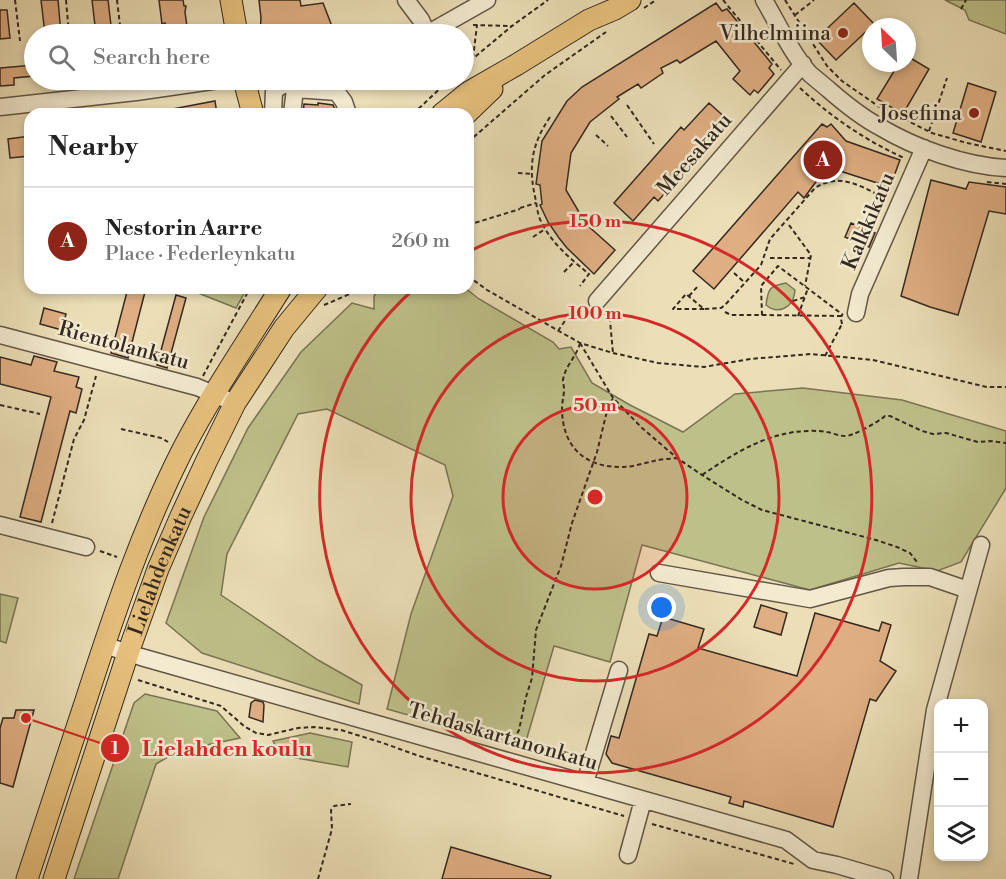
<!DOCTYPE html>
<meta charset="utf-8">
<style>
:root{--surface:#fff;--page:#f6f6f6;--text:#222;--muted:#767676;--line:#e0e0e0;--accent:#8f2418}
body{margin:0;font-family:"Libre Bodoni",serif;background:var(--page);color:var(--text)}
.controls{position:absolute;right:18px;bottom:18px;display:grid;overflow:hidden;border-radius:12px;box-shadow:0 3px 9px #0003}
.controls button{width:54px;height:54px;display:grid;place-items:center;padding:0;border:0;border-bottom:2px solid var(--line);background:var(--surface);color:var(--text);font:30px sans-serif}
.compass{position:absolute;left:862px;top:18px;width:54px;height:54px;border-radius:50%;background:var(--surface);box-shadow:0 3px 9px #0003;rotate:335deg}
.you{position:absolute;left:662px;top:608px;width:21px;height:21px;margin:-15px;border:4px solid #fff;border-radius:50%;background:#1a73e8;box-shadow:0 0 0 9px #1a73e833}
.badge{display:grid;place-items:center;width:39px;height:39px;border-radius:50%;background:var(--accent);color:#fff;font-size:20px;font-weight:700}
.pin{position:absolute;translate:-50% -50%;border:3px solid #fff;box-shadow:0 2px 6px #0006}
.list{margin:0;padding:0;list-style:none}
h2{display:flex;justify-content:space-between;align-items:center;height:78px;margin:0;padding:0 24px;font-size:26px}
h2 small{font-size:20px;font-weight:400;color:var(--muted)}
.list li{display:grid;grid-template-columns:39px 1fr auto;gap:18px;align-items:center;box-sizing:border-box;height:108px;padding:0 24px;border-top:2px solid var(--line)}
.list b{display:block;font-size:22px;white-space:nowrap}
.list p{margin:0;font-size:20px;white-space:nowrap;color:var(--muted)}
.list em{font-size:20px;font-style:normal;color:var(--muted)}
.icon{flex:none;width:33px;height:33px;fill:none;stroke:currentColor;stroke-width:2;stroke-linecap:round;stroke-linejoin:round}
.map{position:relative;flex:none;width:1006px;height:879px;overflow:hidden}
.search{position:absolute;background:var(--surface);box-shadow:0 3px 9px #0003;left:24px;top:24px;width:450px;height:66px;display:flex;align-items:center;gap:15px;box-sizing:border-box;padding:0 21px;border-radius:33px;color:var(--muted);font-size:22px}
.panel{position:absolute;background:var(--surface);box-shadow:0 3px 9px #0003;left:24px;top:108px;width:450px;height:186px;border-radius:18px}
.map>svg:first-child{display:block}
.green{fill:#bec089;stroke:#797455;stroke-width:1.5}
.building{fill:#dfae82;stroke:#342921;stroke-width:1.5}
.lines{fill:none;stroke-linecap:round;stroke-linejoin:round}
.minor-casing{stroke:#625646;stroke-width:19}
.major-casing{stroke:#342921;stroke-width:23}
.path{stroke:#342921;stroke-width:2;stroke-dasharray:4.5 3;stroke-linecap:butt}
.minor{stroke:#f3ead0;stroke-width:16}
.major{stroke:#e6c07c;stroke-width:21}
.ring{fill:none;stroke:#d62828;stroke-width:3}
.poi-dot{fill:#8f2418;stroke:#f3ead0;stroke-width:2}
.labels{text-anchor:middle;stroke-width:5;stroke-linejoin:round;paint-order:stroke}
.poi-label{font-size:21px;fill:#342921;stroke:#f3ead0;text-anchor:end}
.street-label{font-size:21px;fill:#342921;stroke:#f3ead0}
.centre{fill:#d62828;stroke:#f3ead0;stroke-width:3}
.ring-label{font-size:18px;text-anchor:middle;font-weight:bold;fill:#d62828;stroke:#f3ead0;stroke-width:5;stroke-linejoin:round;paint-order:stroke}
.leader{fill:none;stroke:#d62828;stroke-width:2}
.callout-dot{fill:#d62828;stroke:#f3ead0;stroke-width:2}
.mark-label{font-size:18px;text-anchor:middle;font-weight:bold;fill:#fff}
.callout-label{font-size:22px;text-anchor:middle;font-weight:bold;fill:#d62828;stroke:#f3ead0;stroke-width:5;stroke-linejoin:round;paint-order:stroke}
</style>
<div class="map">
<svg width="1006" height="879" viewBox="0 0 1006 879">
<rect width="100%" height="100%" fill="#ecdfb7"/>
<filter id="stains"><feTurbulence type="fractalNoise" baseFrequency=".00333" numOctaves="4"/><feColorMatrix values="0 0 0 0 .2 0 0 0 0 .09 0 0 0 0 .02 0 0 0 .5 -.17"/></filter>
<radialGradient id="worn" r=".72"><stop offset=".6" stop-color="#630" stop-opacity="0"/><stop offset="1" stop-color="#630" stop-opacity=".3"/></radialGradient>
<path class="green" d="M945 0H1006V34L969 20 965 10Z
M786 283 795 290C794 308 778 315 766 305 768 288 770 286 786 283Z
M193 288H247L236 308 193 291Z
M380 288H465L479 299 553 342 559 349 571 347 592 383 630 405 683 432 735 394 803 388 902 400 1006 431V488L961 562 937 571 899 563 810 590 642 545 610 662 554 646 524 748 387 709 411 614 453 496 445 465 327 409 298 414 227 554 221 595 318 660 362 685 359 704 202 653 166 623 204 517 248 428 301 352 352 303 374 309V296Z
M0 594 18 598 6 643 0 641Z
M145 694 217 711 240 738 178 751 156 764 118 879H74L134 703Z
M310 733 352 742 348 767 280 755 273 741Z"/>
<path class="building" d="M41 0H58L61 34H45Z
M92 0H108L112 34H96Z
M159 0H183L184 6H186L185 12 188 34H166L165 23 162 24Z
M259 0H300L301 6 323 3 335 34H260L261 18Z
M716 3 722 11 727 9 772 64 769 68 774 74 758 93 754 90 750 95 733 79 740 71 716 41 680 63 677 60 661 68 663 73 641 88 638 84 617 97 619 99 590 122 571 153 566 190 586 224 615 250 594 274 567 248 559 238 548 222 540 205 542 204 540 185 536 184 542 141 567 101 582 87Z
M854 3 874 24 836 60 816 39Z
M0 10H7L10 38 0 39Z
M907 56 929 69 903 114 877 99 899 63H907Z
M34 65V76L14 78V85L0 86V68Z
M968 83 996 92 981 142 953 133Z
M215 101 217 114H172V109Z
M318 103 333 105 337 114H303L304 104 318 105Z
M709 103 729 121 658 201 654 197 633 221 614 203 681 127 684 130Z
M822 124 827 127 831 124 846 141 900 160 890 187 843 172 829 164 804 198 798 192 714 289 693 271Z
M30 136V156L10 158 8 139Z
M931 180 966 189 969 182 1006 187V214L989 211 958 315 930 307 901 296Z
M851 223 875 233 869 247 845 237Z
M128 288H146L128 358 111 353Z
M176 295 186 298 167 368 157 365Z
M44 308 66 314 62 330 40 324Z
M34 356 57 362 54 371 79 377 76 387 82 389 76 413 70 411 41 522 20 517 51 397 0 384V357L31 365Z
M761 605 787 613 781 635 754 627Z
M815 613 879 631 882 622 891 625 880 661 896 671 876 701 870 699 833 827 744 801 743 807 729 803 731 797 612 763 606 754 611 736 619 738 649 634 657 636 663 617 704 629 698 648 797 676Z
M255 700 263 702 264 705 263 722 249 717 251 703Z
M16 710H34L13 787 0 783V728L3 718H14Z
M451 847 551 876 550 879H442Z"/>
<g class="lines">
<defs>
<path id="minor" d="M406 0 421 20 427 34
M764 0C778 24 792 54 810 74 816 79 822 84 828 89 844 103 861 117 880 127 915 148 965 166 1006 168
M427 34 487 0
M328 80 344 102 348 114
M0 107 136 92 219 80
M273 114 274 91 285 83 295 89 337 92
M292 114 295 89
M597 301 803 64
M856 313 860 294 924 148
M0 335 197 387 235 403
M0 525 86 547
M659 573 810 599 889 578 904 577H930L968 590
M104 645 141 657 786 840 813 860 837 865 885 879
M585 783 619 670
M628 855 643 800
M909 879 935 710 981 545"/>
<g id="major">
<path d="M231 0 237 34"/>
<path d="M244 80 253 114"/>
<path d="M442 114 469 92 516 65 589 20 615 9 630 0"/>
<path d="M466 114 492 89"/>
<path d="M27 879C47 818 67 758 87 697 114 614 142 530 182 451 211 395 247 342 281 288"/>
<path id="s1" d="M54 879 128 653 158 569 181 516 206 462 235 403 284 328 317 288"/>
</g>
</defs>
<use href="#minor" class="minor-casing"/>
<use href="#major" class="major-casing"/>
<path class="path" d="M15 0 20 41
M66 0 69 34
M117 0 121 34
M723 0 781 70
M785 0 827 66 842 81 878 106 932 133 967 143 1006 151
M644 8 656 0
M961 9 966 0
M795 15 814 0
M473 25 512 26
M473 58 477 25
M464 66 512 26 548 0
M800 88C831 117 865 140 904 158
M627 105 654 144
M413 114 449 80
M611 116 627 137
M550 117C531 145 528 168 536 201 537 208 538 217 542 223 552 244 572 260 589 274L580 286
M929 131 947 78
M596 135 608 146
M468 142 545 75 606 32
M518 173 532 174
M987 182 1006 184
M520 208 536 203
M468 225 520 209
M789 225 811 255 805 286
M533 237 545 229
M770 258H810
M564 272 574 262
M734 273 745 283
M468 276 487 290 580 343 613 353 658 363 704 367 750 359 811 354 873 360 987 387H1006
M689 296 699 285
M793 301 805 297
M324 305 364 288
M704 309H673L686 294 704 309 721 308 725 305 761 265 770 239 815 188C841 171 863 188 887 199
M609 310 613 353
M725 312 731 315H762L761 286 778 266 843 315
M762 315 842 316
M798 316 808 288
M842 324 841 319 842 315
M558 331 571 312 583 307
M580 343 613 398 642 428 677 458 702 475 742 500 762 510 876 540 897 547 910 553 917 562
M580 343C577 356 565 366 563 380 563 383 564 386 564 389 564 396 562 402 562 408 562 446 584 468 623 467 633 467 644 463 654 461 661 459 669 459 677 458
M825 356 842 324
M203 376 250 288
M0 405 40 414
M121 429 161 438 168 442
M702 475C732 455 758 438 794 432 804 431 817 430 827 432 833 433 839 436 845 436 852 437 880 421 885 416H890L922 431 933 434 946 433 978 442 990 441 1006 443
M52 523 74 439 84 420 96 376
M100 551 117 557
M138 680 221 706 244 726 256 733 268 735 298 728 314 727 341 730 383 743 419 756 624 816
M511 747 519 730 526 697 532 678 536 630 561 566 572 523 597 452 607 411 613 398
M652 824 794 864
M318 879 332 829 331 810 334 806 351 804"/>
<use href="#minor" class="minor"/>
<use href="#major" class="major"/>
</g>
<circle cx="595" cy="497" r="92" fill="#d62828" fill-opacity=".12"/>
<g class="ring">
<circle cx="595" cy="497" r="92"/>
<circle cx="595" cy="497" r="184"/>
<path d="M470 251A276 276 0 1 1 414 289"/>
</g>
<g class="poi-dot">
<circle cx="843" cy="33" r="6"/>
<circle cx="974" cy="113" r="6"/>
</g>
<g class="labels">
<g class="poi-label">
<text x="831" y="40">Vilhelmiina</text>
<text x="962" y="120">Josefiina</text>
</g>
<g class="street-label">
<text transform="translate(694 154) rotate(-49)" y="7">Meesakatu</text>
<text transform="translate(868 221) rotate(-67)" y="7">Kalkkikatu</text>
<text transform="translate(124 345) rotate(15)" y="7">Rientolankatu</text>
<text dy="7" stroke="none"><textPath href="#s1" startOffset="326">Lielahdenkatu</textPath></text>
<text transform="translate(503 736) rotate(16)" y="7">Tehdaskartanonkatu</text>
</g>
</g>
<circle cx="595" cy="497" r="9" class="centre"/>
<g class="ring-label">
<text x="595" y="227">150 m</text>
<text x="595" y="319">100 m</text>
<text x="595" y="411">50 m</text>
</g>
<path class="leader" d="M26 718L115 748"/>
<g class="callout-dot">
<circle cx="26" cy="718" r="6"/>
<circle cx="115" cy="748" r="15"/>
</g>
<g class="mark-label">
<text x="115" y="754">1</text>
</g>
<g class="callout-label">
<text x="227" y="756">Lielahden koulu</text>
</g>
<rect width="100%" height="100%" filter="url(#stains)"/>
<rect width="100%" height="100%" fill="url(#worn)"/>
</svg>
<div class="controls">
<button>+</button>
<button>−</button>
<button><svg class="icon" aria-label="layers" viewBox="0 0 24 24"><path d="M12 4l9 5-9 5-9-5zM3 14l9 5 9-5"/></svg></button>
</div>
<svg class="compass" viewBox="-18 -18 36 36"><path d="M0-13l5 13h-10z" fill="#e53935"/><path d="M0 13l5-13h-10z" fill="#767676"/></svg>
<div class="you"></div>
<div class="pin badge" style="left:823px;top:160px">A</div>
<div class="search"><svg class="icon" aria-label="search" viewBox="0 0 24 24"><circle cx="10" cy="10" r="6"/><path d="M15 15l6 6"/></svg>Search here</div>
<section class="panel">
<h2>Nearby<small></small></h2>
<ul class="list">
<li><span class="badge">A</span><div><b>Nestorin Aarre</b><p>Place · Federleynkatu</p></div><em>260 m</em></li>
</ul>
</section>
</div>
